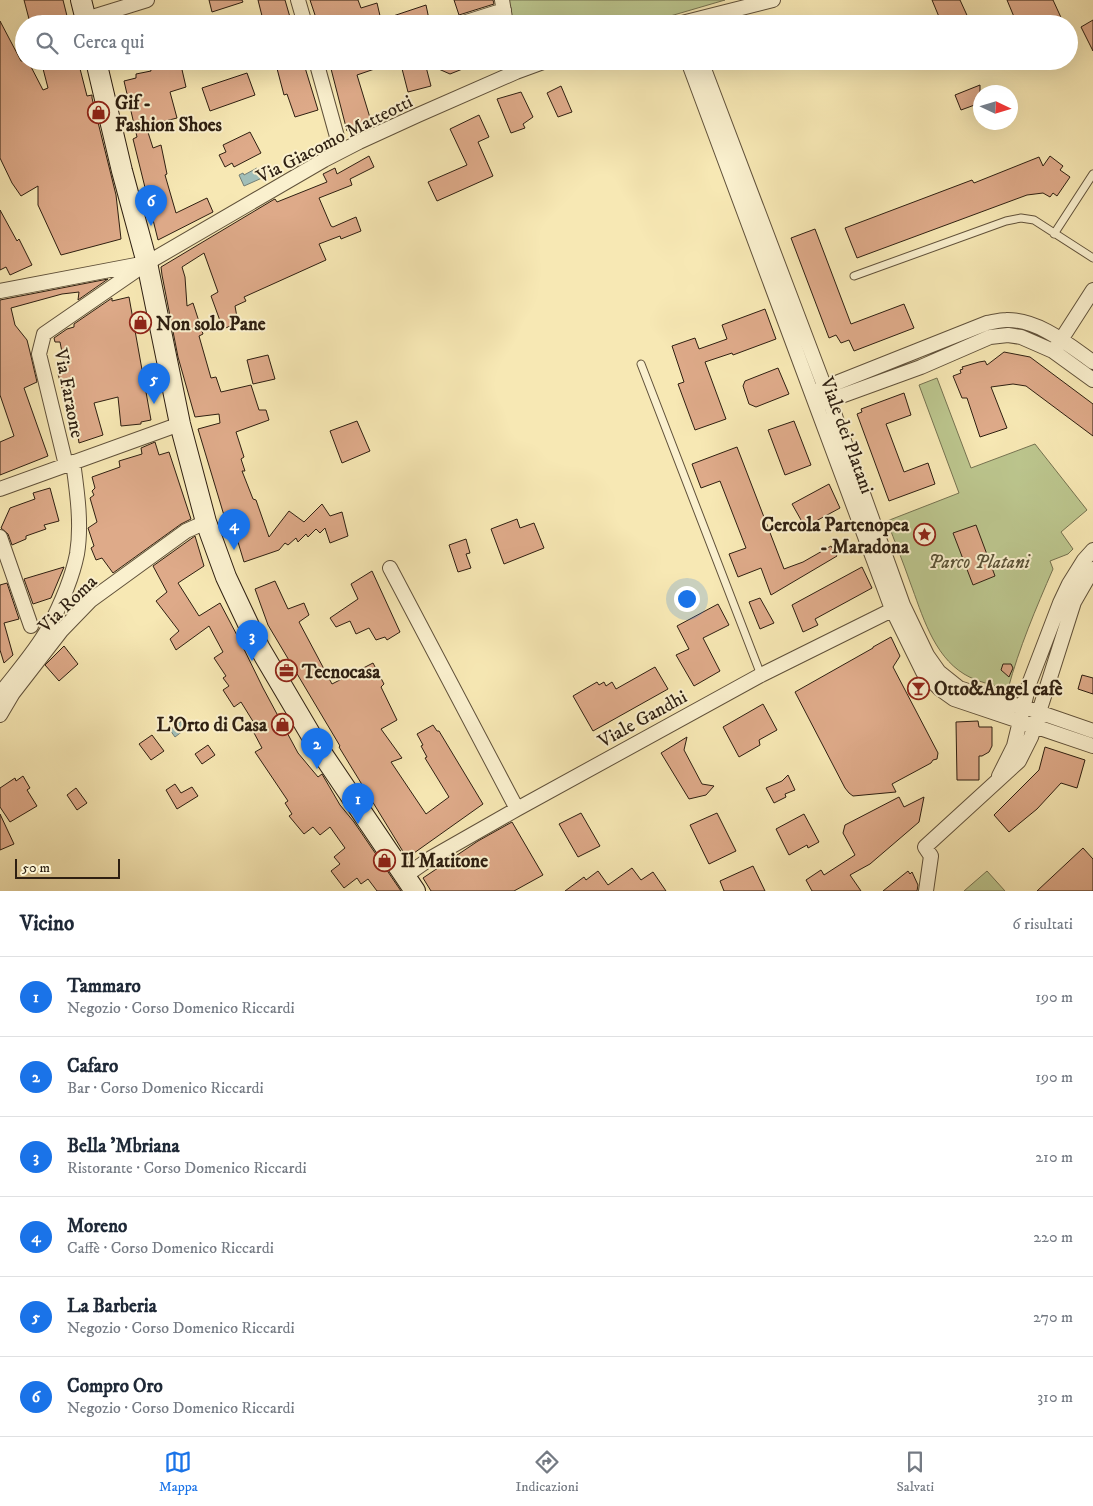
<!DOCTYPE html>
<html lang="it">
<meta charset="utf-8">
<style>
:root{--surface:#fff;--page:#f2f2f3;--text:#1f2937;--muted:#747a83;--line:#e0e1e3;--accent:#1a73e8}
body{margin:0;font-family:"IM FELL DW Pica",serif;background:var(--page);color:var(--text)}
.compass{position:absolute;left:973px;top:85px;width:45px;height:45px;border-radius:50%;background:var(--surface);box-shadow:0 5px 20px #0002;rotate:94deg}
.scale{position:absolute;left:15px;bottom:12px;width:105px;box-sizing:border-box;padding-left:5px;border:2px solid #2e1f11;border-top:0;font-size:14px;line-height:18px;white-space:nowrap;color:#2e1f11;-webkit-text-stroke:4px #faf0ce;paint-order:stroke}
.you{position:absolute;left:686px;top:598px;width:18px;height:18px;margin:-12px;border:4px solid #fff;border-radius:50%;background:#1a73e8;box-shadow:0 0 0 8px #1a73e833}
.badge{display:grid;place-items:center;width:32px;height:32px;border-radius:50%;background:var(--accent);color:#fff;font-size:16px;font-weight:700}
.pin{position:absolute;translate:-50% -41px;filter:drop-shadow(0 1px 2px #0008)}
.pin::after{content:'';position:absolute;top:26px;width:18px;height:15px;background:inherit;clip-path:polygon(0 0,100% 0,50% 100%)}
.list{margin:0;padding:0;list-style:none}
h2{display:flex;justify-content:space-between;align-items:center;height:65px;margin:0;padding:0 20px;font-size:21px}
h2 small{font-size:16px;font-weight:400;color:var(--muted)}
.list li{display:grid;grid-template-columns:32px 1fr auto;gap:15px;align-items:center;box-sizing:border-box;height:80px;padding:0 20px;border-top:1px solid var(--line)}
.list b{display:block;font-size:19px;white-space:nowrap}
.list p{margin:0;font-size:16px;white-space:nowrap;color:var(--muted)}
.list em{font-size:16px;font-style:normal;color:var(--muted)}
.icon{flex:none;width:28px;height:28px;fill:none;stroke:currentColor;stroke-width:2;stroke-linecap:round;stroke-linejoin:round}
.map{position:relative;flex:none;width:1093px;height:891px;overflow:hidden}
.search{position:absolute;background:var(--surface);box-shadow:0 5px 20px #0002;left:15px;right:15px;top:15px;height:55px;display:flex;align-items:center;gap:12px;box-sizing:border-box;padding:0 18px;border-radius:28px;color:var(--muted);font-size:19px}
.sheet{height:545px;background:var(--surface)}
nav{display:flex;justify-content:space-around;align-items:center;box-sizing:border-box;height:70px;border-top:1px solid var(--line);background:var(--surface);font-size:14px;color:var(--muted)}
nav a{display:grid;justify-items:center;gap:2px}
nav .on{color:var(--accent)}
.map>svg:first-child{display:block}
.green{fill:#bcc68e;stroke:#757250}
.water{fill:#a1beb8;stroke:#737e75}
.building{fill:#deaa89;stroke:#2e1f11}
.lines{fill:none;stroke-linecap:round;stroke-linejoin:round}
.lane-casing{stroke:#60513a;stroke-width:9}
.street-casing{stroke:#60513a;stroke-width:16}
.secondary-casing{stroke:#2e1f11;stroke-width:22}
.lane{stroke:#faf0ce;stroke-width:7}
.street{stroke:#faf0ce;stroke-width:14}
.secondary{stroke:#faf0ce;stroke-width:20}
.labels{text-anchor:middle;stroke-width:4;stroke-linejoin:round;paint-order:stroke}
.poi-label{font-size:19px;font-weight:bold;fill:#2e1f11;stroke:#faf0ce;text-anchor:start}
.street-label{font-size:19px;fill:#2e1f11;stroke:#faf0ce}
.park-label{font-size:19px;font-style:italic;fill:#595136;stroke:#faf0ce}
</style>
<div class="map">
<svg width="1093" height="891" viewBox="0 0 1093 891">
<rect width="100%" height="100%" fill="#f7e8b4"/>
<filter id="stains"><feTurbulence type="fractalNoise" baseFrequency=".004" numOctaves="4"/><feColorMatrix values="0 0 0 0 .2 0 0 0 0 .09 0 0 0 0 .02 0 0 0 .5 -.17"/></filter>
<radialGradient id="worn" r=".72"><stop offset=".6" stop-color="#630" stop-opacity="0"/><stop offset="1" stop-color="#630" stop-opacity=".3"/></radialGradient>
<path class="green" d="M507 0H725L643 24H511Z
M937 378 971 468 1035 444 1087 510 1061 532 1073 549 1068 554 1050 561 1053 569C1036 608 1019 648 1008 689 993 685 977 682 964 674 933 655 922 614 910 582 903 562 895 542 887 521L959 493 919 385Z
M987 871 1005 891H964Z"/>
<path class="water" d="M257 168 262 178 244 186 239 175 243 173 244 175Z
M183 720 188 727 175 737 170 730Z"/>
<path class="building" d="M24 0H63L69 24H43L41 16 29 19Z
M209 0H242L243 2 212 12Z
M258 0H285L292 24H264Z
M310 0H358L361 8 377 3 381 20 426 5 430 24H318Z
M454 0H493L494 4 459 15Z
M932 0H960L971 24H942Z
M1007 0H1053L1064 24H1017Z
M1093 20V51L1081 27Z
M0 21 21 61H28L43 90 48 88 41 61H78L87 96 92 95V98L116 195 121 239 61 255 38 205V186L21 196 12 183 0 158Z
M149 61H180L186 87 170 92 177 118 146 126 153 148 161 145 167 174 165 175 176 213 207 198 213 212 158 240 133 139 137 137 124 81 136 78V74L151 71Z
M275 61H303L318 110 295 117 287 94 284 95Z
M329 61H391L392 63 357 75 371 121 347 131Z
M400 61H480V62L450 74 425 63 431 86 408 92Z
M247 73 255 95 210 111 202 88Z
M980 85V103L961 110 955 95Z
M561 86 572 112 558 117 547 93Z
M521 92 533 117 523 124 525 128 511 133 497 99Z
M479 115 489 137 478 142 493 176 437 201 428 182 467 165 450 129Z
M250 132 261 153 234 167 232 163 225 167 219 155 226 152 223 145Z
M369 156 374 167 350 179 352 185 319 198 331 226 333 227 356 217 361 231 341 239 340 236 319 244 326 260 244 297 246 301 235 306 238 323 223 329 211 296 218 292 204 253 182 267 185 277 187 306 193 303 203 334 199 336 211 378 216 377 221 392 251 385 259 410H266L269 420 236 432 244 457 241 459 245 471H242L253 499 256 500 269 537 289 511 304 522 322 504 330 516 342 512 348 536 330 543 325 528 320 533 316 529 308 537 306 534 298 542 296 538 288 545 285 543 279 550 244 562 231 519 226 522 198 429 220 423 219 414 195 417 178 357 162 275 161 267 273 200 275 199 277 202 327 182 323 174 335 168 337 174Z
M1050 156 1063 166 1060 170 1070 177 1057 196 1053 193 1050 197 1043 193 1027 195 857 258 845 228 972 180 974 183 1039 157 1043 166Z
M0 210 17 241 19 239 32 265 10 275 6 267 0 270Z
M815 229 851 324 904 304 914 328 854 351 849 340 841 343 836 335 829 338 791 238Z
M108 279 78 300 79 292 62 294 11 308 15 325 27 340 30 352 37 382 24 388 48 456 0 475V442L14 436 0 395V300Z
M129 297 151 420 141 422V424L121 426 118 397 94 403 103 435 79 443 77 430H74L58 374 66 373 60 342H55L54 338 67 329 74 327V324L112 298V301Z
M765 309 776 339 733 355 732 353 705 362 726 419 695 430 678 384 684 382 672 346 695 338 699 349 727 339 722 325Z
M1004 352 1030 357 1093 404V436L1026 386 1013 384 991 387 1007 428 980 437 967 398H962L953 376 961 373 960 370 963 369 962 367 979 362 985 361 987 365Z
M268 355 275 379 253 384 247 360Z
M778 368 789 394 756 407 749 404 743 386 745 381Z
M904 393 911 415 886 424 904 472 928 463 935 484 889 501 857 414 862 412 861 409Z
M357 421 370 451 342 463 330 431Z
M794 421 811 465 785 475 768 430Z
M155 442 159 455 169 452 191 519 181 524 113 573 102 558 96 560 91 548 94 546 88 528 97 522 90 498 94 495 92 491 95 488 92 477 120 467 119 461 142 454 141 448Z
M737 447 784 569 803 562 831 546 837 556 771 595 761 568 738 577 729 554 746 548 720 481 701 488 692 464Z
M829 484 840 508 805 527 792 504Z
M50 488 59 521 44 525 46 529 26 536V539L12 545 8 534 1 528 10 508 35 499 33 493Z
M517 519 520 528 534 523 544 548 504 564 491 529Z
M976 525 995 576 973 585 953 533Z
M195 536 204 566 178 583 199 616 220 603 239 639 263 688 298 753 318 777 322 774 340 805 354 822 401 891H377L368 879 361 884 357 878 344 888 331 871 340 864 334 857 345 848 330 827 320 835 313 827 304 834 289 816 292 814 285 803 288 801 255 752 262 748 253 731 257 729 254 723 241 702 234 707 223 690 229 686 223 678 226 676 214 658 223 652 209 626 176 650 170 639 179 631 156 601 167 592 153 566Z
M466 539 470 553 466 554 471 568 458 572 449 545Z
M64 567 51 598 33 604 24 579Z
M862 567 872 588 815 619 818 625 803 632 792 605Z
M372 571 400 632 387 640 385 637 376 640 369 628 356 634 350 621 336 627 330 618 358 599 351 584Z
M275 581 288 609 304 603 309 615 299 622 332 684 373 663 384 684 381 687 397 720 381 729 402 758 391 762 426 814 449 797 425 758 427 757 421 746 423 745 417 734 433 725 437 731H439L483 804 407 858 339 747 340 746 268 625 255 589Z
M7 583 19 619 4 623 13 655 4 663 0 650V585Z
M760 598 774 623 760 629 749 602Z
M718 604 729 625 703 638 720 671 694 686 676 655 689 649 677 626Z
M891 637 900 656 893 667 938 753 937 759 933 760 931 763 892 784 896 792 853 796 849 793 845 788 795 692 873 648V647Z
M64 646 78 664 59 681 45 665Z
M1003 664H1011L1013 668 1009 677 1001 670Z
M655 667 668 689 593 731 573 696 597 682 599 685 604 682 606 686 612 682 616 689Z
M1082 675 1093 678V694L1078 689Z
M763 704 777 730 759 740 760 745 739 757 723 727Z
M978 721 979 727H992V746L989 752 982 756H979V780H957L956 722Z
M152 735 164 751 151 760 139 744Z
M687 737 684 750 702 784 714 786 706 795 689 799 661 753Z
M208 745 215 755 202 764 195 754Z
M1045 747 1085 760 1077 788 1061 783 1037 809 1009 832 994 815 1039 770Z
M788 775 795 790 785 794 786 797 774 803 766 788 782 781Z
M23 776 30 788 27 790 37 806 10 822 0 807V788L15 778 16 781Z
M175 784 181 793 192 787 198 796 177 809 166 790Z
M76 788 87 803 77 810 67 795Z
M899 797 904 807 924 797 919 822 870 864 850 875 861 891H812L806 880 821 870 824 875 855 855 843 833 845 825Z
M581 813 600 846 578 857 559 824Z
M717 813 736 851 709 864 690 825Z
M0 814 14 844 0 850Z
M804 814 819 842 808 848 807 845 789 855 776 829Z
M512 822 543 875 514 891H431L423 878 478 841Z
M1083 848 1093 859V891H1037Z
M753 866 765 891H724L720 881Z
M632 868 641 880 653 872 666 891H565L584 877 586 880 598 871 608 885Z
M908 871 910 874 912 872 918 885 917 891H883Z"/>
<g class="lines">
<defs>
<path id="lane" d="M1054 234 1093 174
M854 276 1006 221 1021 218 1034 220 1093 258
M641 364 761 675"/>
<path id="street" d="M298 0 305 24
M502 0 506 24
M86 19 147 0
M460 24 504 10
M678 24 773 0
M316 61 341 151
M688 61 892 609 923 672 940 689 954 699 1093 746
M701 61 825 388 903 605 927 655 939 672 959 688 1001 702 1024 707 1093 731
M0 291 141 264
M1057 346 1093 290
M816 391 987 323C993 322 1000 320 1006 320 1038 319 1069 345 1093 362
M822 403 921 367 990 337 1008 335 1021 337 1053 351 1093 380
M66 465 39 354 44 334 147 263 324 160 359 142 418 115 516 72 546 61
M0 489 180 424
M0 537 31 626
M390 568 517 809
M0 694C16 673 35 652 48 629 60 606 72 579 77 554 82 524 77 491 73 462
M0 715 13 693 61 631 91 600 186 531 206 522
M999 776 1014 746 1029 684 1060 603 1069 584 1084 560 1093 550
M405 876 431 858 517 809 761 675 900 606
M926 891 931 856 925 847 1019 761 1031 737 1039 712 1074 602 1093 569"/>
<path id="secondary" d="M81 0 87 24
M96 61 122 171 147 263 180 424 206 522 226 577 259 647 321 752 415 891"/>
</defs>
<use href="#lane" class="lane-casing"/>
<use href="#street" class="street-casing"/>
<use href="#secondary" class="secondary-casing"/>
<use href="#lane" class="lane"/>
<use href="#street" class="street"/>
<use href="#secondary" class="secondary"/>
</g>
<defs>
<symbol id="shop-ring" viewBox="-11 -11 22 22"><circle r="9.5" fill="#faf0ce" stroke="#8f2418" stroke-width="1.5"/><path d="M-5-2.5h2.3a2.7 3.5 0 0 1 5.4 0H5L5.5 6h-11ZM-1.5-2.5h3a1.5 2.3 0 0 0-3 0Z" fill="#8f2418"/></symbol>
<symbol id="sight-ring" viewBox="-11 -11 22 22"><circle r="9.5" fill="#faf0ce" stroke="#8f2418" stroke-width="1.5"/><path d="M0-6L1.8-2.2L6-1.7L2.9 1.2L3.7 5.4L0 3.3L-3.7 5.4L-2.9 1.2L-6-1.7L-1.8-2.2Z" fill="#8f2418"/></symbol>
<symbol id="office-ring" viewBox="-11 -11 22 22"><circle r="9.5" fill="#faf0ce" stroke="#8f2418" stroke-width="1.5"/><path d="M-6-3h4V-5.5h4V-3h4V5H-6ZM-1-4.5V-3h2v-1.5ZM-6 0V1H6V0Z" fill="#8f2418"/></symbol>
<symbol id="bar-ring" viewBox="-11 -11 22 22"><circle r="9.5" fill="#faf0ce" stroke="#8f2418" stroke-width="1.5"/><path d="M-6-5H6L.8 .8V4.5H3.5V6h-7V4.5H-.8V.8Z" fill="#8f2418"/></symbol>
</defs>
<g fill-rule="evenodd">
<use href="#shop-ring" x="86" y="100" width="25" height="25"/>
<use href="#shop-ring" x="128" y="310" width="25" height="25"/>
<use href="#sight-ring" x="912" y="522" width="25" height="25"/>
<use href="#office-ring" x="274" y="658" width="25" height="25"/>
<use href="#bar-ring" x="906" y="676" width="25" height="25"/>
<use href="#shop-ring" x="270" y="712" width="25" height="25"/>
<use href="#shop-ring" x="372" y="848" width="25" height="25"/>
</g>
<g class="labels">
<g class="poi-label">
<text x="115" y="109">Gif -<tspan x="115" dy="22">Fashion Shoes</tspan></text>
<text x="156" y="330">Non solo Pane</text>
<text x="909" y="531" text-anchor="end">Cercola Partenopea<tspan x="909" dy="22">- Maradona</tspan></text>
<text x="302" y="678">Tecnocasa</text>
<text x="934" y="695">Otto&amp;Angel cafè</text>
<text x="267" y="731" text-anchor="end">L'Orto di Casa</text>
<text x="401" y="867">Il Matitone</text>
</g>
<g class="street-label">
<text transform="translate(334 138) rotate(-27)" y="7">Via Giacomo Matteotti</text>
<text transform="translate(70 393) rotate(79)" y="7">Via Faraone</text>
<text transform="translate(848 435) rotate(70)" y="7">Viale dei Platani</text>
<text transform="translate(67 603) rotate(-44)" y="7">Via Roma</text>
<text transform="translate(642 718) rotate(-29)" y="7">Viale Gandhi</text>
</g>
<g class="park-label">
<text x="979" y="568">Parco Platani</text>
</g>
</g>
<rect width="100%" height="100%" filter="url(#stains)"/>
<rect width="100%" height="100%" fill="url(#worn)"/>
</svg>
<svg class="compass" viewBox="-18 -18 36 36"><path d="M0-13l5 13h-10z" fill="#e53935"/><path d="M0 13l5-13h-10z" fill="#747a83"/></svg>
<div class="scale">50 m</div>
<div class="you"></div>
<div class="pin badge" style="left:358px;top:824px">1</div>
<div class="pin badge" style="left:317px;top:769px">2</div>
<div class="pin badge" style="left:252px;top:661px">3</div>
<div class="pin badge" style="left:234px;top:550px">4</div>
<div class="pin badge" style="left:154px;top:404px">5</div>
<div class="pin badge" style="left:151px;top:226px">6</div>
<div class="search"><svg class="icon" aria-label="search" viewBox="0 0 24 24"><circle cx="10" cy="10" r="6"/><path d="M15 15l6 6"/></svg>Cerca qui</div>
</div>
<section class="sheet">
<h2>Vicino<small>6 risultati</small></h2>
<ul class="list">
<li><span class="badge">1</span><div><b>Tammaro</b><p>Negozio · Corso Domenico Riccardi</p></div><em>190 m</em></li>
<li><span class="badge">2</span><div><b>Cafaro</b><p>Bar · Corso Domenico Riccardi</p></div><em>190 m</em></li>
<li><span class="badge">3</span><div><b>Bella 'Mbriana</b><p>Ristorante · Corso Domenico Riccardi</p></div><em>210 m</em></li>
<li><span class="badge">4</span><div><b>Moreno</b><p>Caffè · Corso Domenico Riccardi</p></div><em>220 m</em></li>
<li><span class="badge">5</span><div><b>La Barberia</b><p>Negozio · Corso Domenico Riccardi</p></div><em>270 m</em></li>
<li><span class="badge">6</span><div><b>Compro Oro</b><p>Negozio · Corso Domenico Riccardi</p></div><em>310 m</em></li>
</ul>
</section>
<nav>
<a class="on"><svg class="icon" aria-label="map" viewBox="0 0 24 24"><path d="M3 6l6-2 6 2 6-2v14l-6 2-6-2-6 2zM9 4v14M15 6v14"/></svg>Mappa</a>
<a><svg class="icon" aria-label="directions" viewBox="0 0 24 24"><path d="M12 3l9 9-9 9-9-9zM9 14v-3h6M13 9l2 2-2 2"/></svg>Indicazioni</a>
<a><svg class="icon" aria-label="saved" viewBox="0 0 24 24"><path d="M7 4h10v16l-5-4-5 4z"/></svg>Salvati</a>
</nav>
